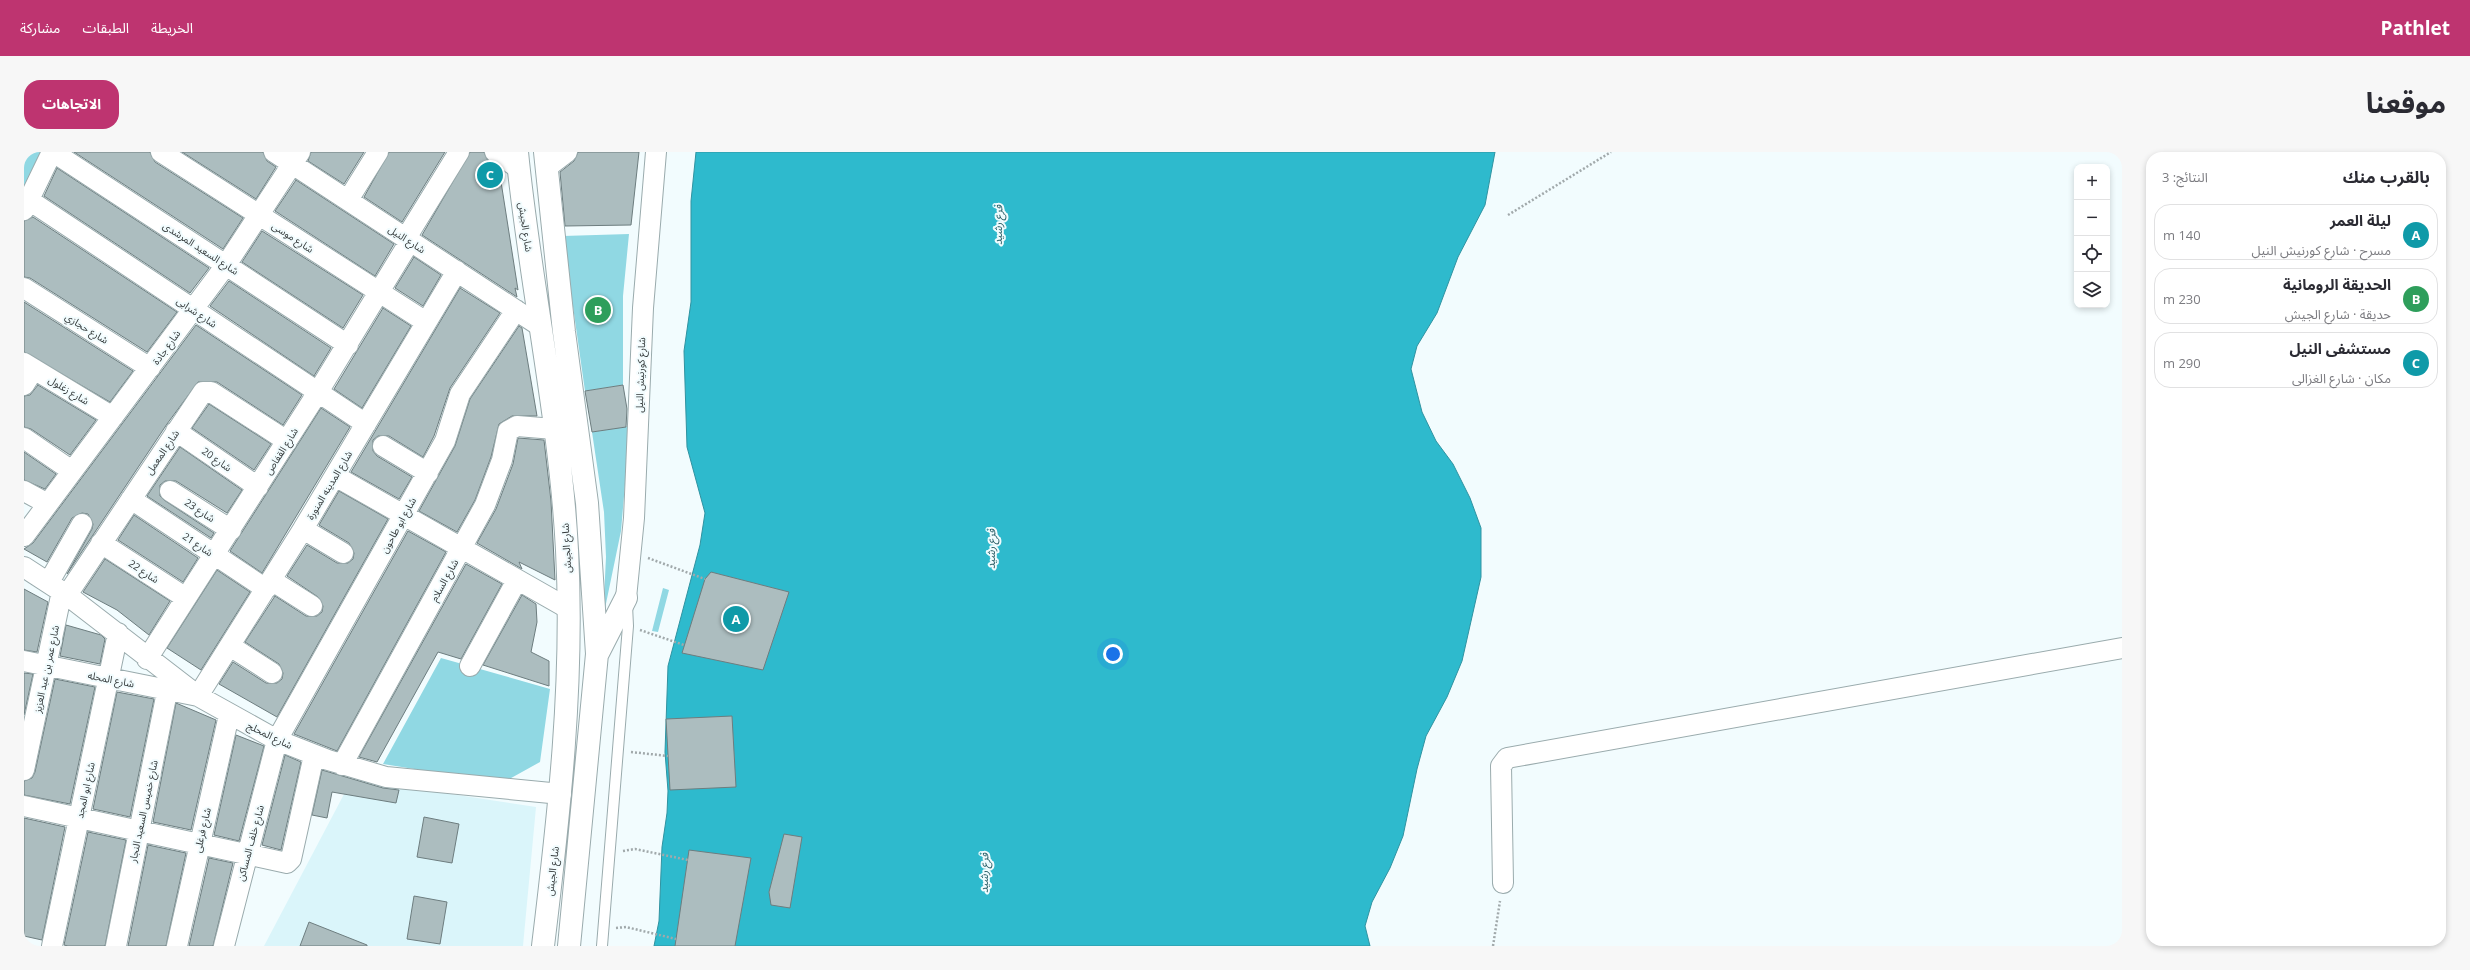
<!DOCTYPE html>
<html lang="ar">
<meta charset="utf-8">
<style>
:root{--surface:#fff;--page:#f7f7f7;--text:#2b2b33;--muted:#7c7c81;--line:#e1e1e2;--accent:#be3470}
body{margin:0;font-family:"Open Sans","Noto Sans Arabic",sans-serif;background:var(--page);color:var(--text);direction:rtl}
.controls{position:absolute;right:12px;top:12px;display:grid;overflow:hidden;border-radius:8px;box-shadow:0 2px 6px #0003}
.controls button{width:36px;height:36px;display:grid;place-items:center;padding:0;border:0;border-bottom:1px solid var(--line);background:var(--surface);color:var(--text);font:20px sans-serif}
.you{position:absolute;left:1089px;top:502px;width:14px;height:14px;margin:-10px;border:3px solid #fff;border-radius:50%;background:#1a73e8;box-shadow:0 0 0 6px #1a73e833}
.badge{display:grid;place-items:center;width:26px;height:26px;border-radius:50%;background:var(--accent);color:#fff;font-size:13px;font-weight:700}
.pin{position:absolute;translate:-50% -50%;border:2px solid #fff;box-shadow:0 1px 4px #0006}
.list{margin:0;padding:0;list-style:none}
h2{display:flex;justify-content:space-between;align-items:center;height:52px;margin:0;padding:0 16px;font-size:17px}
h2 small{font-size:13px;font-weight:400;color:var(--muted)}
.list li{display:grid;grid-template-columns:26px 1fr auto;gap:12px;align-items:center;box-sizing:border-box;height:56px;margin:0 8px 8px;padding:0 8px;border:1px solid var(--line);border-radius:16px}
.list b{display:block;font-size:15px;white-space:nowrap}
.list p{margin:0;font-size:13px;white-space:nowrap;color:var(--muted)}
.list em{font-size:13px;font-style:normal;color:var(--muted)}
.icon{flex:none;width:22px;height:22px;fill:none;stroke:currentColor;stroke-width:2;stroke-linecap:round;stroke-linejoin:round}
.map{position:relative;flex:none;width:2098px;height:794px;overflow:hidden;direction:ltr;border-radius:16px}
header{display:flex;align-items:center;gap:24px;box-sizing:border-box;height:56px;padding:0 20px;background:var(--accent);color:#fff}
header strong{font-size:19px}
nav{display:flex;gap:22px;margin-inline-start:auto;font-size:14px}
.intro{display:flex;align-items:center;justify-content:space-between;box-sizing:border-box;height:96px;padding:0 24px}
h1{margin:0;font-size:28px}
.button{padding:10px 18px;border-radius:16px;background:var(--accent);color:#fff;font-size:14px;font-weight:700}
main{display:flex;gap:24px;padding:0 24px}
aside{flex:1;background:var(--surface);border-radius:16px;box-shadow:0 2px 6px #0003}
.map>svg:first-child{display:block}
.built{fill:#daf5fa}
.green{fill:#90d8e3}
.water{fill:#2ebacd;stroke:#3093a1}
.building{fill:#acbdbf;stroke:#6d7d7f}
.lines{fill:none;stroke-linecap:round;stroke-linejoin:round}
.lane-casing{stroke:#9aabad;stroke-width:12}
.street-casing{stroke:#9aabad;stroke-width:22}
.secondary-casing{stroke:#9aabad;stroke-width:24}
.path{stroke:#a1a9ab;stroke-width:2.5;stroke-dasharray:2 2;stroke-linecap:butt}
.lane{stroke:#fff;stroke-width:10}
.street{stroke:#fff;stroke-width:20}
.secondary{stroke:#fff;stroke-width:22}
.labels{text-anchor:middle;stroke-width:4;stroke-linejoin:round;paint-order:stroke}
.street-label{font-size:10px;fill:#33393a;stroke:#f2fcfe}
.water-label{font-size:11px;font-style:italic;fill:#265c64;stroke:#f2fcfe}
</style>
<header>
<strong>Pathlet</strong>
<nav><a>الخريطة</a><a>الطبقات</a><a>مشاركة</a></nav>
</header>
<div class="intro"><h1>موقعنا</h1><a class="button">الاتجاهات</a></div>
<main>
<aside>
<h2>بالقرب منك<small>النتائج: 3</small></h2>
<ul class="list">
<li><span class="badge" style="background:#0f9aa8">A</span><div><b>ليلة العمر</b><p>مسرح · شارع كورنيش النيل</p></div><em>140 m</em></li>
<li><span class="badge" style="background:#2e9e5b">B</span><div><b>الحديقة الرومانية</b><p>حديقة · شارع الجيش</p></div><em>230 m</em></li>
<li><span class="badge" style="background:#0f9aa8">C</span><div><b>مستشفى النيل</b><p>مكان · شارع الغزالى</p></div><em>290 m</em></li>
</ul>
</aside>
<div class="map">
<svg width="2098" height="794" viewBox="0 0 2098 794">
<rect width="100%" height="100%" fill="#f2fcfe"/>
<path class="built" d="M328 627 512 655 499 794H240Z"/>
<path class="green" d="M0 0H21L0 41Z
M605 82 599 144V233L561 239 539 84Z
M606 274 597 379 579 466 582 405 580 360 568 280Z
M639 436 645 438 634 480 628 479Z
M417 506 526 537 516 610 478 631 359 612Z"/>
<path class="water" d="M672 0H1471L1461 53 1434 105 1413 161 1393 194 1387 217 1398 260 1412 289 1429 312 1446 346 1457 376V425L1438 509 1423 545 1402 584 1393 617 1379 684 1366 716 1348 750 1341 774 1346 794H630L635 769 638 695 643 661 644 639 641 600 644 514 676 393 681 361 663 295 660 199 667 150V49Z"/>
<path class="building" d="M50 0H126L131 10 219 66 199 97Z
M158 0H239L243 9 252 15 232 47Z
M287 0H340L320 32 284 9Z
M365 0H421L378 70 340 45Z
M446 0H460L464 9 475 17 494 138 491 136 493 145 398 83Z
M554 0H615L607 73 541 74 536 20 550 9Z
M33 16 185 116 166 141 20 44Z
M272 28 370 92 351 124 251 59Z
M9 65 153 160 123 200 6 126 0 125V69Z
M238 79 339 143 319 176 218 110Z
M390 105 417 123 399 154 371 136Z
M205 129 307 196 290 224 186 154Z
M436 136 476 161 426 236 410 284 399 305 365 284H354L349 288V299L353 304 388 325 375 347 327 320Z
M0 150 109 219 86 250 0 200Z
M359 156 387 174 338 256 310 237Z
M172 173 278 243 259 273 193 230H174L143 272 43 422 68 377 69 372 64 362 58 361 48 366 23 410 0 397 9 391Z
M495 174 498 176 513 264H488L475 272 467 305 451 348 433 380 395 359 431 294 446 247Z
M14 233 72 268 46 303 7 277 0 275V244L6 243Z
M599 233 603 257 602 275 568 280 561 239Z
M185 252 247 292 230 318 168 276Z
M297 256 326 275 238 421 206 399Z
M494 286 520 288 527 349 531 428 495 410 498 417 453 391 472 357 489 312Z
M156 295 218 338 203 361 152 329H141L136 333V344L140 348 190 381 187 386 123 344Z
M0 300 32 322 21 337 0 328Z
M315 339 364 367 253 565 195 532 209 510 242 531H253L258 527 259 521 255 512 221 490 251 444 282 464H293L298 460 299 454 294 445 263 424 283 393 313 411H324L329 407 330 401 325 391 295 373Z
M110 363 174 406 159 430 94 388Z
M384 379 422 400 313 599 270 582Z
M81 407 146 449 125 483 93 458 59 440Z
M442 412 478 432 437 507 414 500 353 610 335 605Z
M193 418 226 440 177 518 143 496Z
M687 420 765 440 739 518 658 501 681 427Z
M0 437 24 450 13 500 0 498Z
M498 443 512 452 513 470 507 500 525 509V534L459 513Z
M42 473 77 483 81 487 76 512 36 504Z
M0 521 9 522 0 563Z
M31 527 71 535 46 652 0 643V629L8 626 11 620Z
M93 540 130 547 106 665 69 657Z
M152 551 192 568 167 678 129 670Z
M708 564 712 635 646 638 642 567Z
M212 583 240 594 215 689 190 683Z
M261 603 277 610 257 698 238 693Z
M298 618 359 636 375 638 372 651 308 640 303 666 288 663Z
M400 665 435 672 428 711 393 705Z
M0 666 41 675 18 788 0 784Z
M64 680 102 688 81 794H44L40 793Z
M760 682 778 685 766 756 747 753 745 740Z
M124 693 162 701 142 794H104Z
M665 698 727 706 711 794H651Z
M185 706 209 711 189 794H165Z
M390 744 423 750 416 792 383 787Z
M285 770 343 793V794H276Z"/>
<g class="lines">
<defs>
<path id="lane" d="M578 794 604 474 603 453"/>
<path id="street" d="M29 0 324 193
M137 0 402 170
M250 0 516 174
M471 0 494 16
M522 16 543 0
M5 48 342 272
M324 48 354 0
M0 58 28 0
M382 86 435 0
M0 136 126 216
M0 211 89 265
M0 233 10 217
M152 279 234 335
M0 286 48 319
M359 294 404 321
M311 324 545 457
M0 339 24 352
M146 339 207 378
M107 347 242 437
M279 377 319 401
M0 384 202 113 276 0
M77 391 162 446
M0 415 43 443 174 544 253 588 304 608 362 625 537 642
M247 428 288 454
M25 430 58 372
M43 443 179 240H187L263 289
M602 446 610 366 619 156 632 0
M206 494 248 521
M123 507 294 240 386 89
M0 509 174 544 279 377 433 119
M446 514 493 428
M318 613 461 353 478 308 484 279 493 274 530 277
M0 618 38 439
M0 654 263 711 267 707 290 603
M1479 731 1477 614 1483 606 2098 496
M28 794 94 481
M92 794 146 525
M153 794 205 563
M200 794 253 588 421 289 436 242 492 158"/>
<path id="secondary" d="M493 0C506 133 536 265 543 398 550 530 535 663 519 794
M521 0 540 180 563 351 573 502 545 794
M574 501 602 446"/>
</defs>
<use href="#lane" class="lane-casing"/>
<use href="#street" class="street-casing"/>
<use href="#secondary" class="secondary-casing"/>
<path class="path" d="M1484 63 1587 0
M624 406 681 427
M616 478 660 493
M607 600 644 604
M599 699 611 697 664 708
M592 776 602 775 652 787
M1469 794 1476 749"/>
<use href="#lane" class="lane"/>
<use href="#street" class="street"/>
<use href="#secondary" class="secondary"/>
</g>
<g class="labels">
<g class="street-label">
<text transform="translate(502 75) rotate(82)" y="4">شارع الجيش</text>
<text transform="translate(269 85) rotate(33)" y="4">شارع موسى</text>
<text transform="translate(383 87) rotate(33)" y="4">شارع النيل</text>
<text transform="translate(177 96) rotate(33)" y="4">شارع السعيد المرشدى</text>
<text transform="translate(173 160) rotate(34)" y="4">شارع شرابى</text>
<text transform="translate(63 176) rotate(32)" y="4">شارع حجازي</text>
<text transform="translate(142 195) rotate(-54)" y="4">شارع جادة</text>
<text transform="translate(616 223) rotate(-88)" y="4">شارع كورنيش النيل</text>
<text transform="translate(45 238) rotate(31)" y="4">شارع زغلول</text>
<text transform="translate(257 299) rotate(-58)" y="4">شارع القفاص</text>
<text transform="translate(138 300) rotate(-56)" y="4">شارع المعمل</text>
<text transform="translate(193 307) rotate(35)" y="4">شارع 20</text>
<text transform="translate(305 333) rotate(-59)" y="4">شارع المدينه المنورة</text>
<text transform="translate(176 358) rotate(33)" y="4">شارع 23</text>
<text transform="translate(374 373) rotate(-61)" y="4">شارع ابو طاحون</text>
<text transform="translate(174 392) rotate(34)" y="4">شارع 21</text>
<text transform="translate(542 396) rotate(-93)" y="4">شارع الجيش</text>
<text transform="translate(120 419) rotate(33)" y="4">شارع 22</text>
<text transform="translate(420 428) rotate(-61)" y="4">شارع السلام</text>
<text transform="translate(22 517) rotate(-78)" y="4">شارع عمر بن عبد العزيز</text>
<text transform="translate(87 527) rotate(11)" y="4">شارع المحله</text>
<text transform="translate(246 583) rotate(26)" y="4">شارع المحلج</text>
<text transform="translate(61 638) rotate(-78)" y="4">شارع ابو المجد</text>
<text transform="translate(119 659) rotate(-78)" y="4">شارع خميس السعيد النجار</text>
<text transform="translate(178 678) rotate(-77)" y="4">شارع فرغلى</text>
<text transform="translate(226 691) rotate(-75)" y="4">شارع خلف المساكن</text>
<text transform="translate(528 719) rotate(-83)" y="4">شارع الجيش</text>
</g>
<g class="water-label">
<text transform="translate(974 73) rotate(-89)" y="4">فرع رشيد</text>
<text transform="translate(967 397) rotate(-89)" y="4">فرع رشيد</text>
<text transform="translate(960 721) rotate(-89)" y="4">فرع رشيد</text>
</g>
</g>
</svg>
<div class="controls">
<button>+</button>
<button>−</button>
<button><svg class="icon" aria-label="locate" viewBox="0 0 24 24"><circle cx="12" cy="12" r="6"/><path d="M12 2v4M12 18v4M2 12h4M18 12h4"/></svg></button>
<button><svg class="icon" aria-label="layers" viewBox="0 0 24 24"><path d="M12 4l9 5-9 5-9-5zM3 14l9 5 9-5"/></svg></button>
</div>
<div class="you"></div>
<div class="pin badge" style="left:712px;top:467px;background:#0f9aa8">A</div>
<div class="pin badge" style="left:574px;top:158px;background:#2e9e5b">B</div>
<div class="pin badge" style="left:466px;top:23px;background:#0f9aa8">C</div>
</div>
</main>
